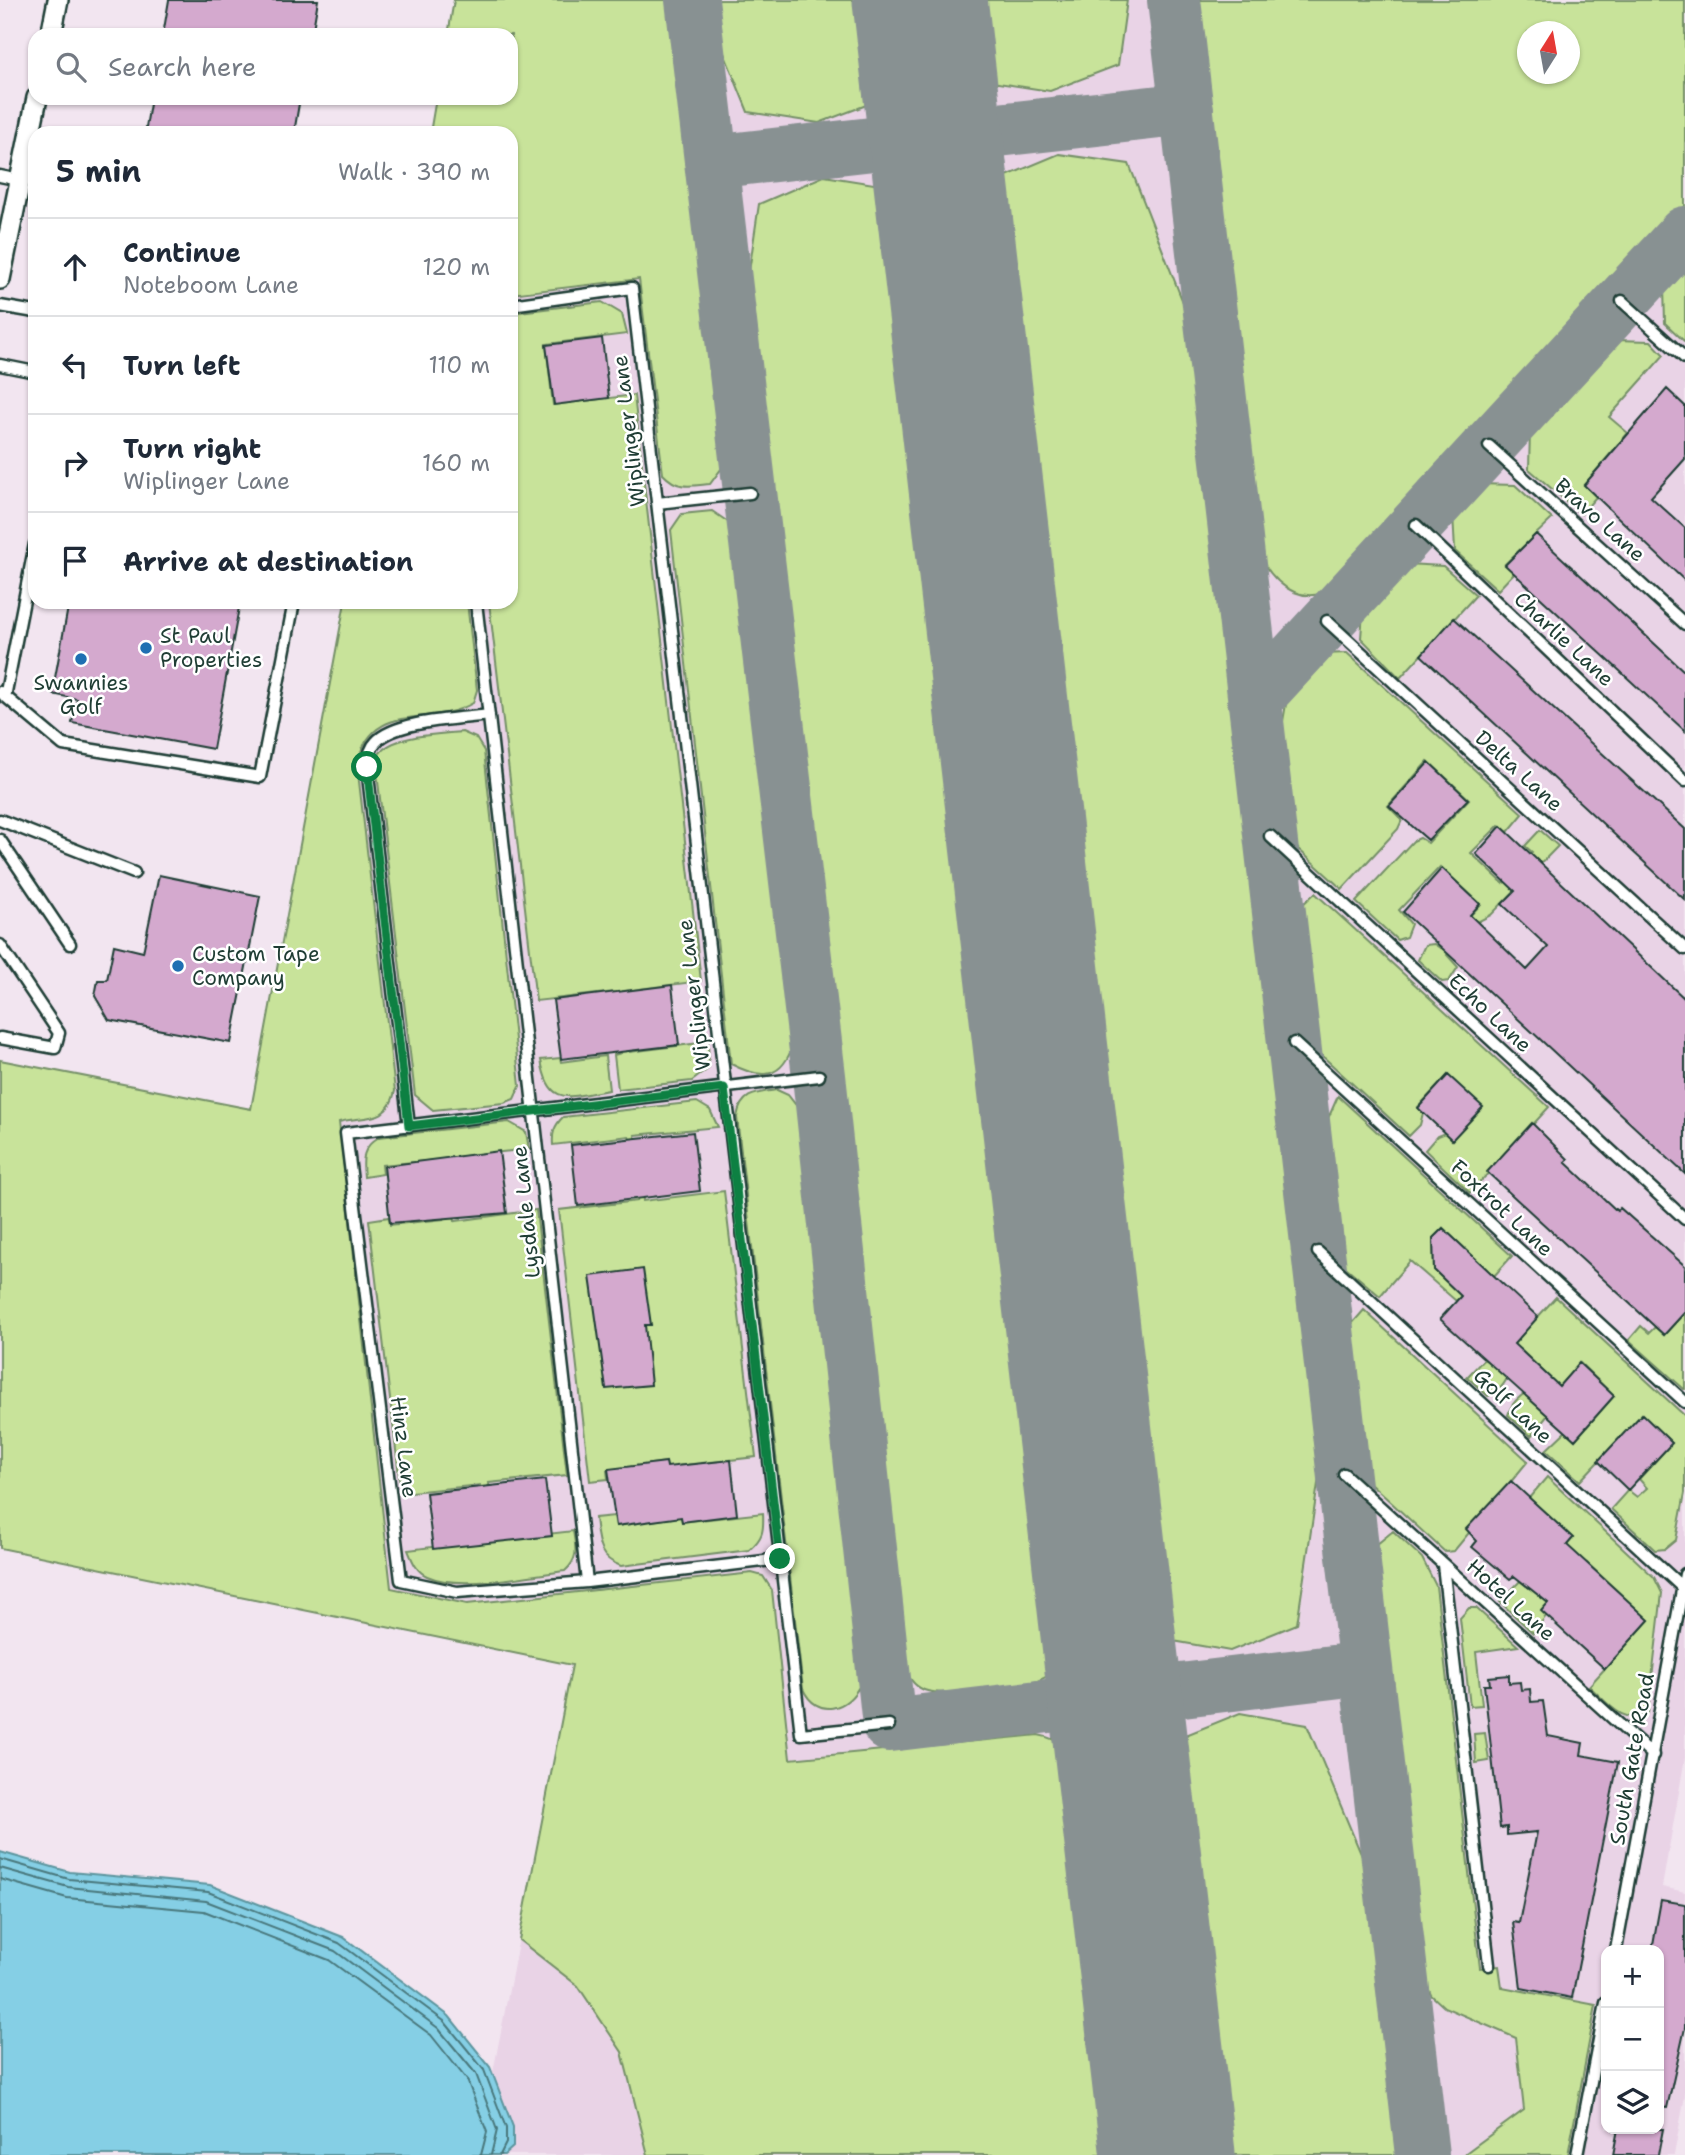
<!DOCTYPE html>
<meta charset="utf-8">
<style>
:root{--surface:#fff;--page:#f2f2f3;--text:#1f2937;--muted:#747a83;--line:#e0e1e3}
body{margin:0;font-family:"Shantell Sans",sans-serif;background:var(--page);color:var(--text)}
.controls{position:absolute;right:21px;bottom:21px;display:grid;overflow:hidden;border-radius:14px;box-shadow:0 2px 5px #0004}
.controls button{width:63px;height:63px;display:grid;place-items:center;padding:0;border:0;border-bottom:2px solid var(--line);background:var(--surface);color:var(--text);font:35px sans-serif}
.compass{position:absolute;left:1517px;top:21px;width:63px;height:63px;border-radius:50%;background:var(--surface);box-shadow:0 2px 5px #0004;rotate:11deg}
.stop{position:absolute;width:21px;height:21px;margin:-16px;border:5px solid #0b8043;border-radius:50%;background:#fff}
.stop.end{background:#0b8043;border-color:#fff;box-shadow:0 2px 7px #0008}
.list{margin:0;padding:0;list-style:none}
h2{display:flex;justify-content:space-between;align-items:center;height:91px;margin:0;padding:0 28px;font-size:30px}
h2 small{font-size:23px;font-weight:400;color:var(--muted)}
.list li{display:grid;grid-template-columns:46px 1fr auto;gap:21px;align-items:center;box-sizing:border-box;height:98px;padding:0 28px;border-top:2px solid var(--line)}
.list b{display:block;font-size:26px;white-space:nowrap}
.list p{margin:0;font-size:23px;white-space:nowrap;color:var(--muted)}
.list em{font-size:23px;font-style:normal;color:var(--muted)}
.icon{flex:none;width:38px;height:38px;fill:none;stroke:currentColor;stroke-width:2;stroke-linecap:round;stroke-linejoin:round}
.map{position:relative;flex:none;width:1685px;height:2155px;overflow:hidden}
.search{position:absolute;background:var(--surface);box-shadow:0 2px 5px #0004;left:28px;top:28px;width:490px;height:77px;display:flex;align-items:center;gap:18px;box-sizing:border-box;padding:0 24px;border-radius:21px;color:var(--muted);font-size:26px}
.panel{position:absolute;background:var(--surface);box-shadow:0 2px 5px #0004;left:28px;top:126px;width:490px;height:483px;border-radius:21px}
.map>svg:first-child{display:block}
.built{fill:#e9d3e6;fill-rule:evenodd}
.green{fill:#c8e39a;stroke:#749067;stroke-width:2;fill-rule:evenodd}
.water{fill:#85cfe5;stroke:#5c959e;stroke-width:2}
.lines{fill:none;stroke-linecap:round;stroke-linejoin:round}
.shore{stroke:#48777b;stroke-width:2}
.taxiway{stroke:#889192;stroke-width:54}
.runway{stroke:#889192;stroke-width:135}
.building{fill:#d4a9ce;stroke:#1f3d34;stroke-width:2}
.lane-casing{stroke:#1f3d34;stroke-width:15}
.street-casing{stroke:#1f3d34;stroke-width:24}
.lane{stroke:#fff;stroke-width:10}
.street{stroke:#fff;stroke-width:19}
.route{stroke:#0b8043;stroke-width:9}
.poi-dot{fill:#1f6fb2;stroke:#fff;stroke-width:2.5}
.labels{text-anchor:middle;stroke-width:5;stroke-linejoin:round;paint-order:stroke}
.street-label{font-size:21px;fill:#1f3d34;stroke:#fff}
.poi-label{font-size:21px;fill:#1f3d34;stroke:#fff;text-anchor:start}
</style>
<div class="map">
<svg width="1685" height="2155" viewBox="0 0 1685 2155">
<rect width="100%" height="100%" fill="#f2e5f0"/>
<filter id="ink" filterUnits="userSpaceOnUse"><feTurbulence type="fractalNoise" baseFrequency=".0143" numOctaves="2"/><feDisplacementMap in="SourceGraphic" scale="14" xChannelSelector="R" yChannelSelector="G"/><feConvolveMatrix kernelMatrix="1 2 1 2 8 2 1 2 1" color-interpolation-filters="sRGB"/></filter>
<g filter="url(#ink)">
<path class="built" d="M455 0H1685V1758L1662 1887 1685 1892V2096L1674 2155H477L572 1665 0 1548V1060L251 1109 345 602H511V35ZM1528 32H1570V74H1528ZM1606 1950H1659V2129H1606Z"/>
<path class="green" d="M454 0H671L724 465 710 484C690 486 678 490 663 474L639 279 511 294V133H430L436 98H511V35H448Z
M710 0H873L885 98 819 123 748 112 722 48Z
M969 0H1127L1118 65 1050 91 978 80Z
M1198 0H1685V208L1334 586C1307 607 1280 589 1264 564ZM1528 32H1570V74H1528Z
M1059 154 1129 164 1184 305 1319 1477 1297 1624 1230 1651 1162 1639 1156 1633 990 183Z
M824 176 893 187 1062 1630C1061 1643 1060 1661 1052 1672 1038 1690 944 1698 924 1690 911 1685 907 1673 901 1661L745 299 759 204Z
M1685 263V342L1665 323 1664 286Z
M602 302 622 314 627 334 546 344 553 405 634 395 701 981 623 991 630 1052 708 1042 709 1068 692 1081 618 1089 614 1055 621 1053 614 992 536 1001 489 602H511V313Z
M1615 340 1651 341 1664 355 1609 417 1628 433 1584 485 1596 497 1581 514 1529 469 1530 431Z
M1479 484 1515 485 1552 519 1505 564 1514 573 1498 590 1455 551 1453 513Z
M712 511 731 524 791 1050C779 1082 756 1077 731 1064L671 530 682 514Z
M1406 564 1443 566 1476 595 1400 678 1361 638 1363 612Z
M345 602H467L477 690 473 703C428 729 373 698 357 764L395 1091C388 1124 366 1115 339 1122L391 1588 467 1604 752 1573 763 1576 772 1590 790 1759 1038 1735C1066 1740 1069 1753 1080 1777L1123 2155H648L622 2052 578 1986 519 1940 572 1665 0 1548V1060L251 1109Z
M1347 653 1523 814 1508 832 1499 825 1471 853 1503 883 1532 852 1525 846 1540 830 1558 846 1491 915 1477 922 1447 955 1458 967 1449 981 1442 982 1418 960 1425 945 1434 944 1440 948 1481 904 1440 867 1399 910 1411 924 1406 937 1397 940 1356 902 1413 841 1420 838 1428 843 1469 799 1428 761 1388 806 1402 820 1398 829 1342 889 1296 847 1282 727 1286 704 1323 654Z
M462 732 476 738 484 751 520 1086 514 1099 504 1103 433 1110 415 1095 377 773C377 768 376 760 378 756 388 735 441 734 462 732Z
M1315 893 1549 1107 1470 1193 1425 1150 1437 1136 1445 1133 1448 1075 1418 1107 1423 1113 1420 1125 1409 1136 1318 1052 1301 906Z
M605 1056 609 1090C570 1096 549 1109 541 1060L560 1058 561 1062Z
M777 1090 788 1095 798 1108 862 1661C862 1668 863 1676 861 1683 848 1711 817 1719 803 1689L737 1117C741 1093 756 1093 777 1090Z
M1338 1096 1512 1256 1494 1276 1443 1228 1433 1238 1434 1270 1461 1296 1456 1301 1410 1261 1380 1296 1342 1264 1327 1121Z
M697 1102 710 1110 718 1127 635 1135 643 1201 724 1191 756 1457 676 1466 682 1522 763 1513C764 1531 763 1538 749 1550L621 1566C597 1558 598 1540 595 1518L614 1516 616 1526 673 1518 666 1462 607 1470 608 1479 590 1481 559 1210 637 1201 629 1136 553 1145C552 1133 554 1126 563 1117Z
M509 1122 526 1132 529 1149 447 1158 455 1221 536 1210 567 1475 489 1483 495 1540 573 1531C576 1548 579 1559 565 1571 529 1575 460 1591 427 1576 416 1571 412 1560 408 1550L487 1540 480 1485 401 1493 369 1220 389 1217 390 1225 443 1219 436 1160 382 1165 383 1174 364 1177C362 1159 362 1147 379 1137Z
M1556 1297 1685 1416V1493L1676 1540 1665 1549 1655 1550 1611 1509 1628 1490 1637 1497 1647 1488 1639 1479 1672 1443 1642 1415 1580 1481 1546 1450 1566 1431 1575 1440 1614 1396 1580 1363 1540 1407 1548 1415 1531 1436 1508 1415C1513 1395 1535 1388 1551 1379L1521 1350C1511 1365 1507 1391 1488 1396L1467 1377 1484 1359 1493 1366Z
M1364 1310 1528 1461 1454 1551 1445 1552 1370 1483 1350 1326Z
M1685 1312V1389H1684L1629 1340 1641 1326 1649 1333 1655 1327 1664 1335Z
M1547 1477 1654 1577 1662 1593 1648 1713C1623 1727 1607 1702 1589 1686L1649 1620 1587 1563 1533 1633 1500 1602 1520 1581 1528 1587 1573 1538 1529 1498Z
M1393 1531 1422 1558 1436 1586 1480 1968 1499 1966 1502 1987 1596 2005 1568 2155H1463L1524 2110 1516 2038 1444 2007 1431 1995 1423 1976 1376 1545Z
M1469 1608H1476L1518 1646 1476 1652 1482 1705 1470 1706 1460 1618Z
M1240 1713 1307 1725 1364 1861 1398 2155H1217L1169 1750 1176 1739Z
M1485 1733 1489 1761 1476 1763 1474 1734Z"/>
<path class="water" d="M0 1852 70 1872 210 1885 343 1937 449 2016 490 2067 513 2127V2147L504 2155H0Z"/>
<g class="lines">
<path class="shore" d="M0 1859 69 1879 208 1892 339 1943 444 2021 484 2070 506 2128V2143L500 2155
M0 1868 68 1887 206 1901 335 1951 438 2028 476 2074 497 2130 491 2155
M0 1879 67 1898 204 1911 329 1960 431 2035 467 2080 487 2132 481 2155"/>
<path class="taxiway" d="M692 0 819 1076 889 1725 1366 1668
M1174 0 1422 2155
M711 162 1187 109
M1254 701 1685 233"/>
<path class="runway" d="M920 0 1168 2155"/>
</g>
<path class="building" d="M169 0H318L312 35H163Z
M151 98H300L294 133H145Z
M602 338 609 398 554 405 546 345Z
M1667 389 1685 406V459L1651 497 1685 528V581L1584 485Z
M1536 534 1685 672V731L1505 565Z
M69 602H240L213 749 72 723 77 699 52 694Z
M1454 618 1685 829V900L1421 655Z
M1429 762 1468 799 1428 840 1389 806Z
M1501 826 1685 999V1174L1403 912 1442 868 1480 904 1470 915 1527 970 1548 947 1502 904 1515 891 1476 854Z
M159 875 260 896 231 1043 109 1020 95 996 98 980H107L114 945 143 952Z
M672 985 679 1045 561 1059 553 1000Z
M1448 1075 1483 1107 1452 1140 1418 1108Z
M1532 1123 1568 1159 1565 1162 1617 1211 1620 1208 1685 1266V1312L1664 1335 1487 1172Z
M693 1132 700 1191 578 1206 571 1145Z
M499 1151 507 1213 390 1223 384 1166Z
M1443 1228 1538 1317 1514 1344 1559 1386 1579 1363 1614 1396 1575 1440 1440 1319 1461 1296 1434 1270 1433 1238Z
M643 1269 651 1325H645L651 1385 606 1389 590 1276Z
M1642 1414 1672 1443 1628 1490 1598 1461Z
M731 1460 737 1515 682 1522 681 1517 616 1526 608 1469 666 1462 667 1467Z
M545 1480 552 1536 433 1549 426 1493Z
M1511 1481 1573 1538 1567 1545 1649 1620 1605 1669 1541 1611 1548 1603 1514 1576 1510 1579 1472 1547 1477 1541 1466 1529Z
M1509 1675V1683L1520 1682 1521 1690 1530 1689 1531 1702 1543 1701 1548 1736 1583 1743 1581 1755 1618 1762 1572 1998 1521 1988 1513 1922 1519 1923 1537 1832 1507 1835V1827L1500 1828 1484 1685H1490L1489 1677Z
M1661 1900 1685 1904V2028L1667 2108 1659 2107V1950H1652Z
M1618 2129H1663L1658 2155H1613Z"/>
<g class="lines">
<defs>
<path id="lane" d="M0 176 19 180
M1622 301 1685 358
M511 305 632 288 801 1734 889 1725
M0 306 35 312
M0 365 35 372
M1489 446 1685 624
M657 503 750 493
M1416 525 1685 781
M476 602 587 1582 780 1559
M1327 621 1685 949
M0 692 63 745 260 777 294 602
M5 697 35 544
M0 820 134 873
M1270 836 1685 1219
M0 840 70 944
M0 945 59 1033 55 1048 0 1038
M1294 1043 1685 1402
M409 1126 367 767C369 758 369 749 376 742 396 720 460 719 489 715
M1318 1252 1683 1588
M1344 1474 1653 1755
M1443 1565 1489 1965
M587 1582 457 1592 401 1580 346 1133 819 1076
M1616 1950 1685 1574
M1577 2155 1606 2003"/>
<path id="street" d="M51 35 58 0
M0 279 37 98"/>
</defs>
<use href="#lane" class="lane-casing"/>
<use href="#street" class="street-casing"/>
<use href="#lane" class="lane"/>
<use href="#street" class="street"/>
</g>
</g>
<g class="lines" filter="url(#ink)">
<path class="route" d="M367 767 409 1126 724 1088 780 1559"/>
</g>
<g class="poi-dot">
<circle cx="146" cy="648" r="7"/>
<circle cx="81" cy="659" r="7"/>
<circle cx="178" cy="966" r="7"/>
</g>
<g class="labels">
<g class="street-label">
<text transform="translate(629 431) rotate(-97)" y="7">Wiplinger Lane</text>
<text transform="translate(1600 520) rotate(42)" y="7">Bravo Lane</text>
<text transform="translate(1564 639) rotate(43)" y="7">Charlie Lane</text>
<text transform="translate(1519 771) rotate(42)" y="7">Delta Lane</text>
<text transform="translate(694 995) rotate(-97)" y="7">Wiplinger Lane</text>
<text transform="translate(1490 1013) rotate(43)" y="7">Echo Lane</text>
<text transform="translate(1502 1208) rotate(43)" y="7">Foxtrot Lane</text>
<text transform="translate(526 1212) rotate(-96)" y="7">Lysdale Lane</text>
<text transform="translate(1513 1406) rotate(43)" y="7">Golf Lane</text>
<text transform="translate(404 1447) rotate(83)" y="7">Hinz Lane</text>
<text transform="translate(1511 1600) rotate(42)" y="7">Hotel Lane</text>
<text transform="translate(1632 1759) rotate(-80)" y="7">South Gate Road</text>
</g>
<g class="poi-label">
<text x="160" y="643">St Paul<tspan x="160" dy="24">Properties</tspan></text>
<text x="81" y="690" text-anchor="middle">Swannies<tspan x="81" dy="24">Golf</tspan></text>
<text x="192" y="961">Custom Tape<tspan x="192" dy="24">Company</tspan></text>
</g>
</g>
</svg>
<div class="controls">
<button>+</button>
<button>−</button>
<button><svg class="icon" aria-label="layers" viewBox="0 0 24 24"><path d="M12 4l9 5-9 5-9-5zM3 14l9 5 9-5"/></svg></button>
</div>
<svg class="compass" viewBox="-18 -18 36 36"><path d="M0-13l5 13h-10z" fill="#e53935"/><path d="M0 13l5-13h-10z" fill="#747a83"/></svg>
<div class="stop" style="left:367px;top:767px"></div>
<div class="stop end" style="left:780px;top:1559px"></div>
<div class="search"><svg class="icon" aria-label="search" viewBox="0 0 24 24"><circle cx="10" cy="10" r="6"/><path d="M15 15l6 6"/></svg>Search here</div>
<section class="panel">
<h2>5 min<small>Walk · 390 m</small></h2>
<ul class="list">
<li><svg class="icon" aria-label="ahead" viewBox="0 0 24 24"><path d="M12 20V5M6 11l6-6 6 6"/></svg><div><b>Continue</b><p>Noteboom Lane</p></div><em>120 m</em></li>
<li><svg class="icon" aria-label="left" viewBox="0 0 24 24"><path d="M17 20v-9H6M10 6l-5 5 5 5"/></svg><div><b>Turn left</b></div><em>110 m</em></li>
<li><svg class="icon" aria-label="right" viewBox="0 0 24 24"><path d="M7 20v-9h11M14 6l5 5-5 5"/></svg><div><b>Turn right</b><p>Wiplinger Lane</p></div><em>160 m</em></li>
<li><svg class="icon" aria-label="arrive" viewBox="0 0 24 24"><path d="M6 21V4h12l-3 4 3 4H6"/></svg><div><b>Arrive at destination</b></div></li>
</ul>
</section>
</div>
